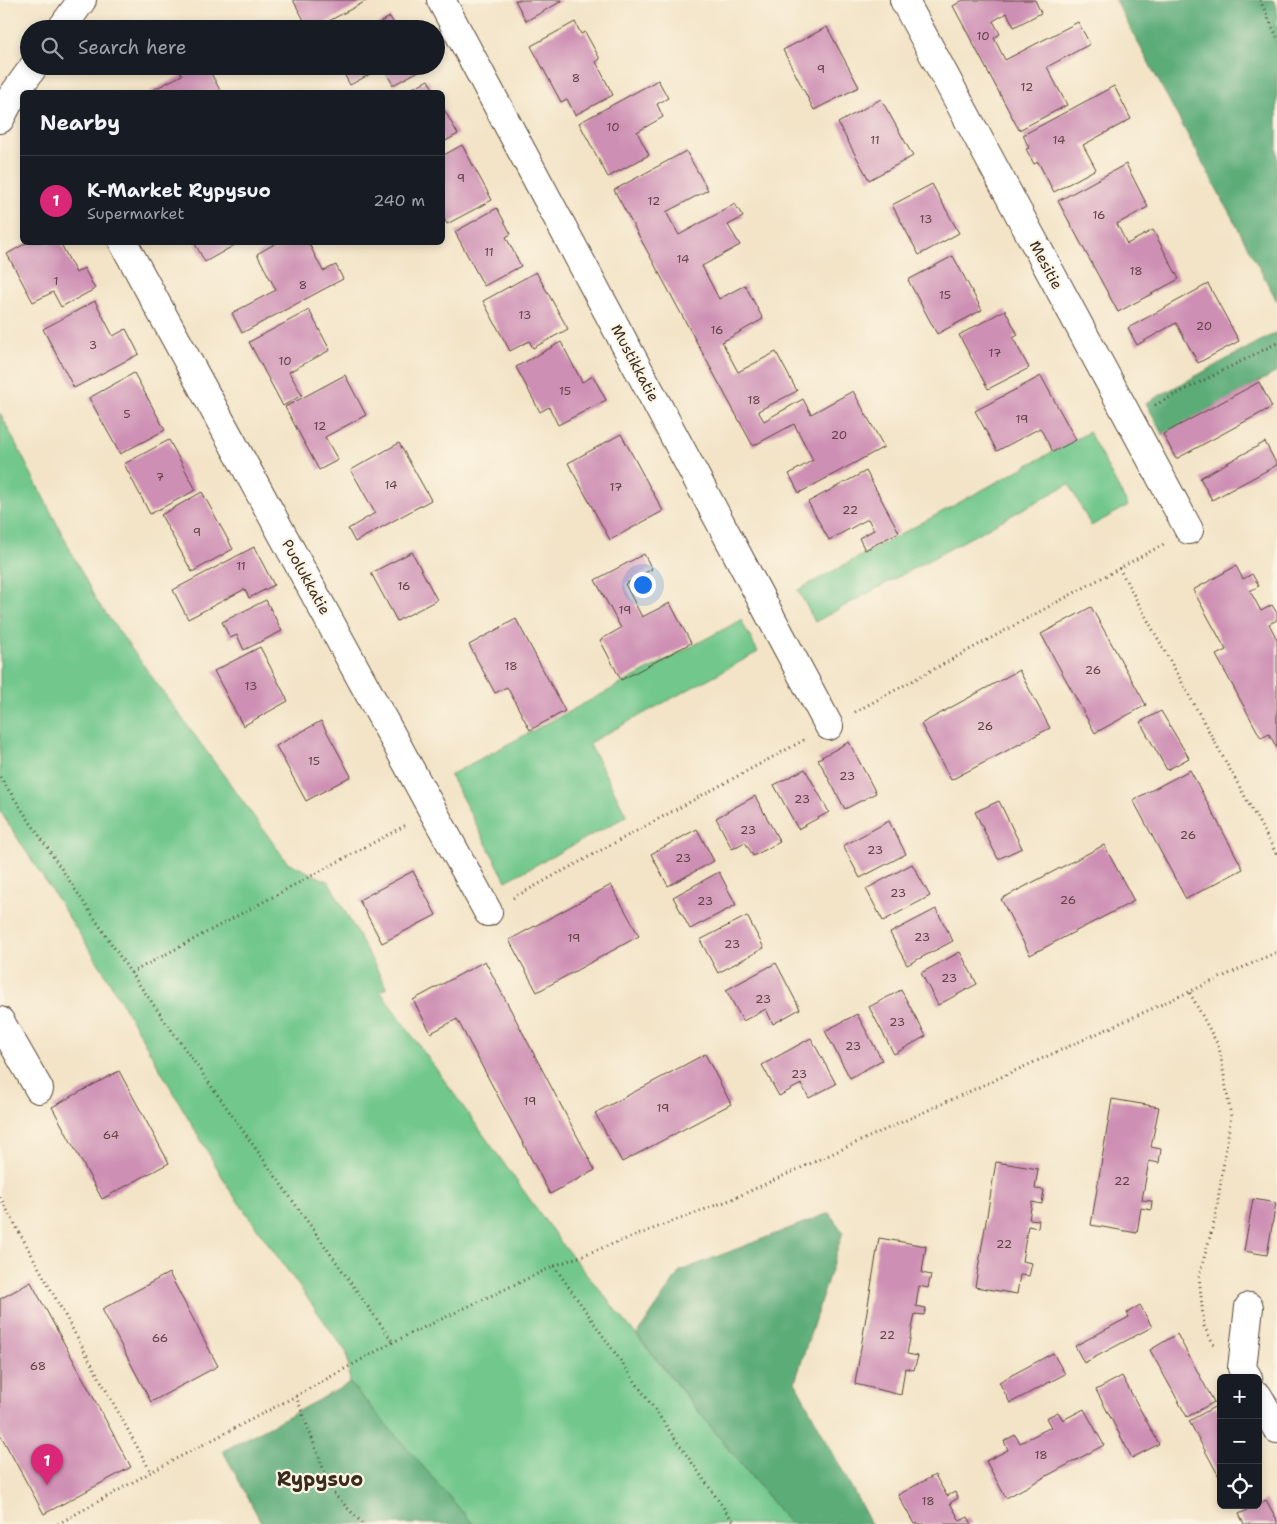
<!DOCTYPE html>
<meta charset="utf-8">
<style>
:root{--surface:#171b24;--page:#242831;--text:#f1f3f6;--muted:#9ea1a6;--line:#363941;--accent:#db2777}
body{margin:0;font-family:"Shantell Sans",sans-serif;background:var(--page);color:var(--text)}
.controls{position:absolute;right:15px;bottom:15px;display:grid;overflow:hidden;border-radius:8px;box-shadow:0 2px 8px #0003}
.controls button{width:45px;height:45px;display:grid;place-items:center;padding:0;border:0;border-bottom:1px solid var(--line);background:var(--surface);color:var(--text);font:25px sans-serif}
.you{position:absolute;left:642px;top:584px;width:18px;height:18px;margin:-12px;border:4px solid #fff;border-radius:50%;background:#1a73e8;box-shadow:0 0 0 8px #1a73e833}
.badge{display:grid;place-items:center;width:32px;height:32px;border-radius:50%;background:var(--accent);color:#fff;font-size:16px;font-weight:700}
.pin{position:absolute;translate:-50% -41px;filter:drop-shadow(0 1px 2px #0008)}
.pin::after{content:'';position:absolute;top:26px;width:18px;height:15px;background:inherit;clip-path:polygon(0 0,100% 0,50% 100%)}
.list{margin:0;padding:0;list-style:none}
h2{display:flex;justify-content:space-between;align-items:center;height:65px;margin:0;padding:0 20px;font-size:21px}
h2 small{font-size:16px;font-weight:400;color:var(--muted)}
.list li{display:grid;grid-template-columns:32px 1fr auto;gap:15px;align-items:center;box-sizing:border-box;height:90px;padding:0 20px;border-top:1px solid var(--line)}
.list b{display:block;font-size:19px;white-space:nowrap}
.list p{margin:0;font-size:16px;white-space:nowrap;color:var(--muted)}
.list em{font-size:16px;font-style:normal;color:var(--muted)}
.icon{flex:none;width:28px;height:28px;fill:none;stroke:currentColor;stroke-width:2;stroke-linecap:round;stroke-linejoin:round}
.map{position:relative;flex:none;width:1277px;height:1524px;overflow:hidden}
.search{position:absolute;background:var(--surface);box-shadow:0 2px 8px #0003;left:20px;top:20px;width:425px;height:55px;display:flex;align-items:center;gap:12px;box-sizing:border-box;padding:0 18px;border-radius:28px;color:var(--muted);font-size:19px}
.panel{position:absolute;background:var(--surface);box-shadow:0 2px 8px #0003;left:20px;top:90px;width:425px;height:155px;border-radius:8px}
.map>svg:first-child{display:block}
.green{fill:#71c78c;stroke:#567855}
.forest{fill:#5cac78;stroke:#4c6b4b}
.building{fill:#ce8fb4}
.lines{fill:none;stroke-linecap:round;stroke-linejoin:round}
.minor-casing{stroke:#574637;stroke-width:30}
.path{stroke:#574637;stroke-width:3;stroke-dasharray:1 4;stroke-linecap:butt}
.minor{stroke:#fff;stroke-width:28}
.labels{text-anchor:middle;stroke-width:4.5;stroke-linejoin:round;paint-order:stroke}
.number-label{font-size:12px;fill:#604344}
.street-label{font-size:15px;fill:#3b2a1e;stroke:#fcf5e5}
.district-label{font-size:20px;font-weight:bold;fill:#3b2a1e;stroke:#fcf5e5}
</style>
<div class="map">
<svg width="1277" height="1524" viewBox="0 0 1277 1524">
<rect width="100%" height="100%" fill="#fcf5e5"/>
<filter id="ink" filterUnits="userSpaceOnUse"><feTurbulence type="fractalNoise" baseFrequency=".02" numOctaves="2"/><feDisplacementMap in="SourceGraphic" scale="10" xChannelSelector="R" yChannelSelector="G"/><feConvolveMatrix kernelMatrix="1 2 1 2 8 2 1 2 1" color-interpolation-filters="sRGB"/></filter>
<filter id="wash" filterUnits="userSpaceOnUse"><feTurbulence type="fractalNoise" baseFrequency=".0096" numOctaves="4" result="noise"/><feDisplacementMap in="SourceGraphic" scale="20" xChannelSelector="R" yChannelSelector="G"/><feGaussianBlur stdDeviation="1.12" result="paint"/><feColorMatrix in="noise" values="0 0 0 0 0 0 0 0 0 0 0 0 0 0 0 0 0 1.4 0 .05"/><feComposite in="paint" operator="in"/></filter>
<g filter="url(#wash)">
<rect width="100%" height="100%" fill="#f3e4c7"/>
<path class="green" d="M0 413 96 600 287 862 329 882 387 988 380 991 559 1240 790 1524H473L350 1383 347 1353 231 1192 101 967 0 811Z
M1089 432 1128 506 1091 526 1069 484 815 622 798 590Z
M741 620 758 652 589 743 627 816 506 881 450 775Z"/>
<path class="forest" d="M1115 0H1273L1277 7V301Z
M1277 332V372L1163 435 1146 403Z
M829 1213 843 1232 795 1382 871 1524H790L637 1335 680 1271Z
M350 1383 473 1524H262L223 1451Z"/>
<g id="blocks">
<path class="building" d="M293 0H368L314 29H309Z
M515 0H562V1L526 21Z
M963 0H1035L1041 13 1014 27 1007 13 993 21 1000 34 994 38 1005 60 1078 22 1090 44 1047 67 1067 105 1019 130 953 6Z
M390 17 397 29H368Z
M575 22 581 34 585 32 600 59 596 62 613 95 575 115 567 99 561 102 531 46Z
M827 27 859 87 814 110 783 50Z
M177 66H207L221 92H149L182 75Z
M340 66H417L419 71 393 85 383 67 350 85Z
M428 80 435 92H405Z
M658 80 668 98 657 104 663 117 637 132 649 155 608 177 579 123Z
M1114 86 1131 119 1083 145 1096 169 1054 192 1038 162 1034 164 1026 149 1029 148 1023 135Z
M881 99 913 156 869 180 838 123Z
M442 106 458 134 442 143Z
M462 145 492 200 447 224 442 215V156Z
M686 151 708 190 666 212 679 235 735 204 743 217 728 225 740 245 702 266 719 299 745 285 763 319 722 342 738 372 776 352 797 391 758 411 764 421 803 399 811 414 853 391 884 447 799 493 789 474 813 460 794 424 753 446 614 190Z
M1126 164 1148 207 1117 224 1127 244 1153 230 1179 279 1118 312 1058 201Z
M932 184 959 233 919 255 892 205Z
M497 208 511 234 506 237 521 266 484 286 455 232Z
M28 242H60L76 273 84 268 95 289 61 307 53 292 33 302 7 254Z
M194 242H240L205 262Z
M278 242H308L323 271 336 265 343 279 242 333 232 313 276 290 257 254Z
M953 256 982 310 937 334 908 280Z
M536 272 568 329 533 348 529 341 510 351 483 301Z
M1208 284 1239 341 1198 363 1176 323 1137 345 1128 328Z
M95 301 113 336 126 329 139 354 74 388 43 329Z
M309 310 330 350 289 372 302 395 283 406 249 342Z
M1005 310 1018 335 1013 338 1029 368 988 389 959 335Z
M561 342 582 382 593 376 606 400 558 425 549 407 540 412 516 367Z
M134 373 165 430 120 454 89 398Z
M345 375 366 415 325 437 338 460 319 470 285 407Z
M1041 376 1076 440 1053 452 1040 428 997 451 975 411Z
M1259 382 1272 407 1176 459 1163 434Z
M621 434 663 511 610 540 568 463Z
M169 440 196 490 150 514 124 464Z
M1265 442 1277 465 1212 500 1200 478Z
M399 443 431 500 355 542 348 529 375 513 351 470Z
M866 471 899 532 865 550 859 538 874 530 868 519 829 540 808 502Z
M202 492 233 549 192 572 161 515Z
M254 547 274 585 249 598 245 589 188 619 173 590Z
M412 552 437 600 397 621 371 573Z
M644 554 652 569 625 584 642 617 670 603 691 643 621 680 600 640 621 628 595 580Z
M1236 566 1243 579 1252 574 1259 586 1250 591 1261 611 1272 605 1277 613V620L1269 624 1277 639V748L1269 734 1261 738 1216 655 1226 650 1193 590Z
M266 600 282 631 244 650 237 635 230 638 222 622Z
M1091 607 1146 705 1095 733 1041 634Z
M516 619 565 711 530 730 507 687 495 693 469 645Z
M260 647 288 701 243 726 214 671Z
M1019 670 1050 728 951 780 921 724Z
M1161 711 1189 758 1167 770 1140 722Z
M321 721 351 776 306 801 276 746Z
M849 742 876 793 845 809 818 759Z
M805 769 829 812 798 829 774 785Z
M1190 770 1243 869 1186 899 1133 800Z
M755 796 780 842 753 856 745 842 732 849 716 818Z
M999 801 1022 848 998 859 975 812Z
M889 821 906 854 860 878 843 846Z
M697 829 714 861 668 886 651 854Z
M1104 845 1134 901 1030 955 1001 899Z
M912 864 930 896 883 921 866 889Z
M413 871 436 915 382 943 359 900Z
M719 872 736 905 690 929 673 897Z
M611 885 639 936 537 992 509 940Z
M936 909 953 941 907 965 890 933Z
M747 916 764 948 718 973 700 940Z
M960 952 977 984 938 1005 921 973Z
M485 961 595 1170 550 1194 457 1019 431 1033 413 1000Z
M776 963 800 1009 773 1024 766 1009 743 1021 726 990Z
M901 990 926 1036 894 1054 869 1007Z
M857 1014 882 1060 850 1078 825 1031Z
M811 1038 836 1084 809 1098 801 1084 779 1096 762 1065Z
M705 1054 731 1104 622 1162 595 1113Z
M119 1071 169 1163 102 1199 52 1107Z
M1112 1099 1159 1107 1151 1147 1161 1149 1159 1163 1149 1161 1142 1200 1152 1201 1151 1210 1141 1208 1137 1233 1091 1225Z
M996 1162 1038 1169 1035 1189 1044 1190 1042 1204 1032 1202 1029 1219 1039 1220 1038 1228 1028 1226 1022 1261 1032 1263 1029 1276 1020 1275 1017 1294 975 1287Z
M1253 1199 1276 1203 1267 1255 1244 1251Z
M879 1238 926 1246 922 1273 931 1275 928 1288 919 1286 916 1306 926 1308 924 1315 915 1314 907 1354 918 1356 914 1370 905 1368 901 1395 855 1384Z
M169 1273 218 1366 151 1402 102 1309Z
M31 1282 131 1467 44 1514 0 1434V1299Z
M1140 1305 1152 1327 1084 1363 1075 1346 1129 1317 1127 1313Z
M1177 1334 1214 1402 1187 1417 1150 1350Z
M1053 1353 1065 1374 1010 1403 999 1382Z
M1122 1376 1159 1444 1132 1458 1096 1390Z
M1216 1406 1221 1416V1480L1189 1421Z
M1084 1409 1104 1445 1006 1498 986 1461 1008 1450 1004 1441 1015 1435 1020 1443 1051 1427 1046 1418 1058 1412 1063 1420Z
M935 1475 947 1496 955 1492 958 1498 950 1503 960 1521 968 1517 972 1524H914L898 1495Z
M1266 1500 1277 1520V1524H1244L1239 1514 1258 1505Z"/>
</g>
</g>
<g filter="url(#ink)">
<use href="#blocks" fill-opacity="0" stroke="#574637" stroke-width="1"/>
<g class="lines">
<defs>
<path id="minor" d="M441 0 829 726
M904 0 1189 530
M61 29 82 0
M0 119 11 98 34 66
M123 242 488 912
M0 1021 39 1089
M1248 1378 1242 1368 1249 1307
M1258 1396 1277 1429"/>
</defs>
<use href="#minor" class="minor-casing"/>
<path class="path" d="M1260 0 1277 37
M23 38 29 30
M1155 405 1277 343
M1119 568 1277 855
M855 712 1164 544
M0 777 131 973 393 1342
M513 898 804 740
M131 973 408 824
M1190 993 1219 1047 1231 1116 1215 1219 1199 1276 1204 1326 1214 1345
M0 1197 151 1472
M554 1266 735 1524
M296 1396 332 1492 363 1524
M58 1524 151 1472 296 1396 393 1342 554 1266 730 1200 1277 952"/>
<use href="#minor" class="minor"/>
</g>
</g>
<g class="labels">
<g class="number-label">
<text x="983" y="40">10</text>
<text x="821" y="73">9</text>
<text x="576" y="82">8</text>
<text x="1027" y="91">12</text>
<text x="613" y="131">10</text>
<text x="875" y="144">11</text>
<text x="1059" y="144">14</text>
<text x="461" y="182">9</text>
<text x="654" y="205">12</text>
<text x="1099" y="219">16</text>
<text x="926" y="223">13</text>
<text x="489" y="256">11</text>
<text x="683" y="263">14</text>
<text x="1136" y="275">18</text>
<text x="56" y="285">1</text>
<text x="303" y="289">8</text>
<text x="945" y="299">15</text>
<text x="525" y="319">13</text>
<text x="1204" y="330">20</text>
<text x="717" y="334">16</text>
<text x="93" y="349">3</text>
<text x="995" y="357">17</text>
<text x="285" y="365">10</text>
<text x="565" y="395">15</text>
<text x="754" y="404">18</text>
<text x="127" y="418">5</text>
<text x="1022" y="423">19</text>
<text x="320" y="430">12</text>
<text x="839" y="439">20</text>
<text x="160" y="481">7</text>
<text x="391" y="489">14</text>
<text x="616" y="491">17</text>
<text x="850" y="514">22</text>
<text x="197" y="536">9</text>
<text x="241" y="570">11</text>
<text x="404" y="590">16</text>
<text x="625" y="614">19</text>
<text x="511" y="670">18</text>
<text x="1093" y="674">26</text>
<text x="251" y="690">13</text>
<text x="985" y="730">26</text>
<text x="314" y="765">15</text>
<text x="847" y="780">23</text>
<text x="802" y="803">23</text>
<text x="748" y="834">23</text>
<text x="1188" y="839">26</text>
<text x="875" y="854">23</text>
<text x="683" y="862">23</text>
<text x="898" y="897">23</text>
<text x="1068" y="904">26</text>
<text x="705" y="905">23</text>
<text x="922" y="941">23</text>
<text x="574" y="942">19</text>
<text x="732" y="948">23</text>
<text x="949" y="982">23</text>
<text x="763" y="1003">23</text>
<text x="897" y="1026">23</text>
<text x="853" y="1050">23</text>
<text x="799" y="1078">23</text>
<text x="530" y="1105">19</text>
<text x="663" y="1112">19</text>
<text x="111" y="1139">64</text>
<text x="1122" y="1185">22</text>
<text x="1004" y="1248">22</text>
<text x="887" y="1339">22</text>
<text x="160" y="1342">66</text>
<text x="38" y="1370">68</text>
<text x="1041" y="1459">18</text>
<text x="928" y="1505">18</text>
</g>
<g class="street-label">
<text transform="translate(1046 265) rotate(62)" y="5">Mesitie</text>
<text transform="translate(635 363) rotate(62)" y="5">Mustikkatie</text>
<text transform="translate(306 577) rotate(61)" y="5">Puolukkatie</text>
</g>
<g class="district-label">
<text x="320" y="1486">Rypysuo</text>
</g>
</g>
</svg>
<div class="controls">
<button>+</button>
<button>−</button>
<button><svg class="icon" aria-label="locate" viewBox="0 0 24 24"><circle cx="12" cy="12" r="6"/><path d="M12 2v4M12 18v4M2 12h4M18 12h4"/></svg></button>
</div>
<div class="you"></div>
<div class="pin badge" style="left:47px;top:1485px">1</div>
<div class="search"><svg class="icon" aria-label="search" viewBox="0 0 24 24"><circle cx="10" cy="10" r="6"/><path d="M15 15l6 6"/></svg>Search here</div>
<section class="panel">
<h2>Nearby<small></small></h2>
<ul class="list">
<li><span class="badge">1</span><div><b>K-Market Rypysuo</b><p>Supermarket</p></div><em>240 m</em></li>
</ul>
</section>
</div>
